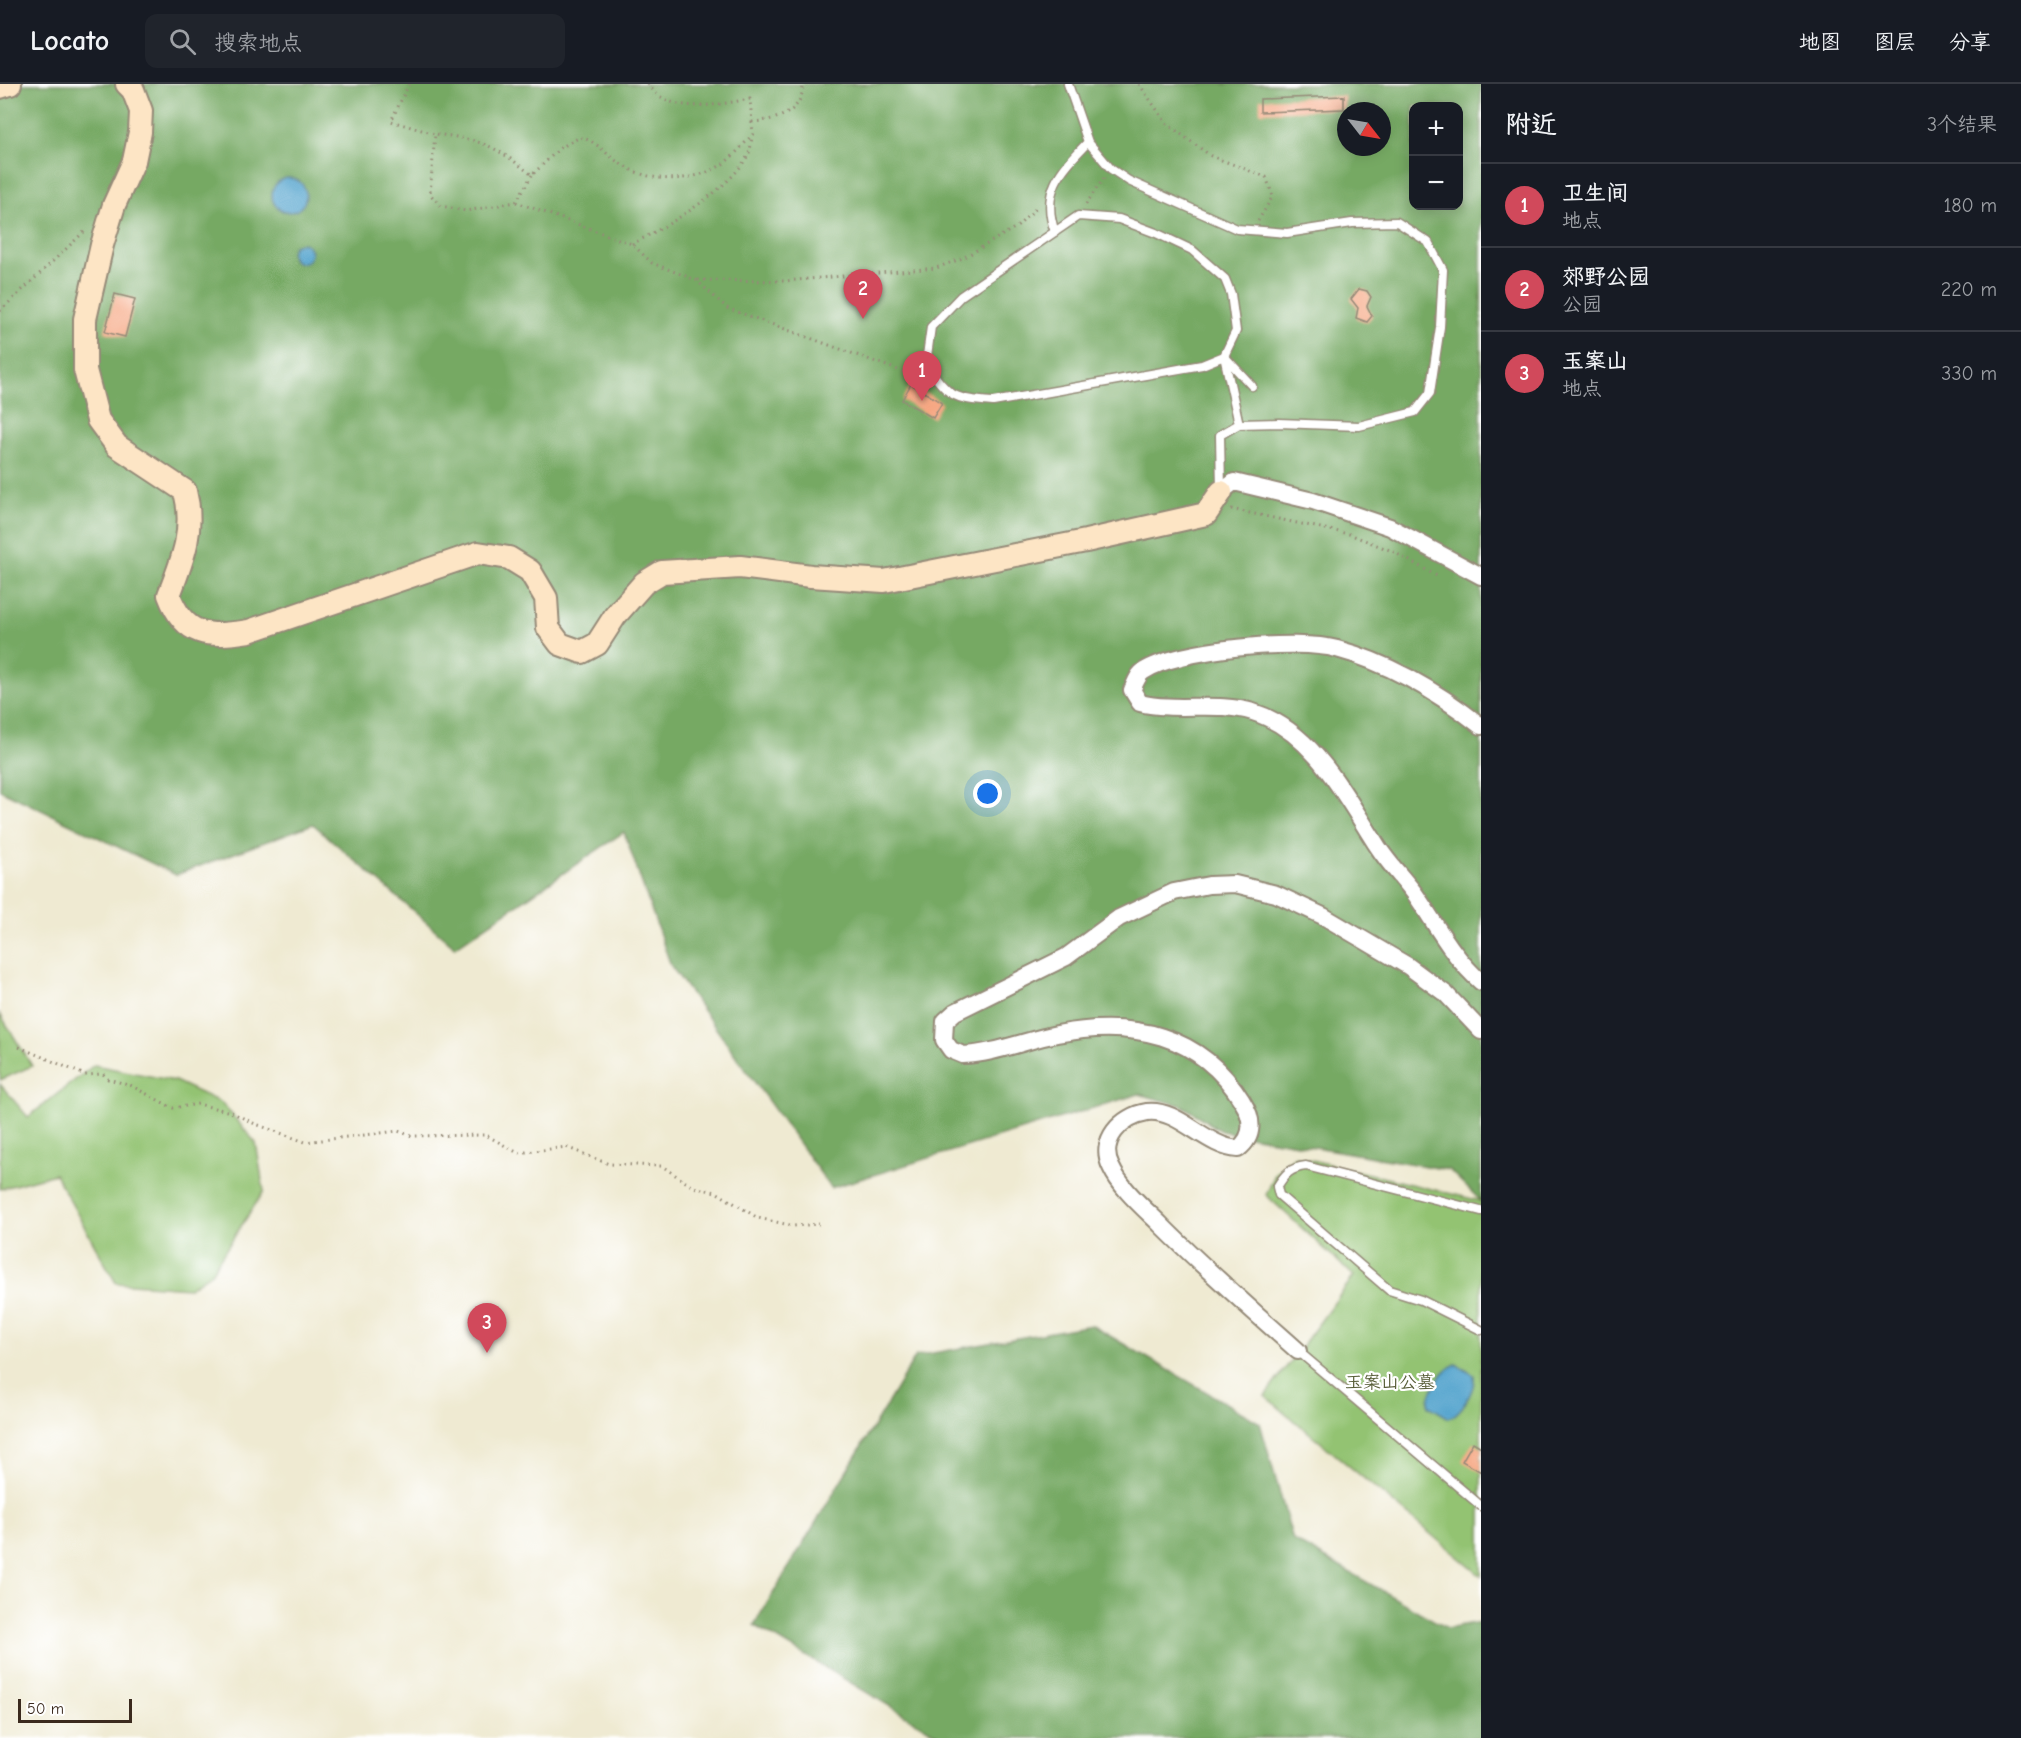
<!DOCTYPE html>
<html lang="zh">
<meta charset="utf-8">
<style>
:root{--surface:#171b24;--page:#20242c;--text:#f1f3f6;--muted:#9ea1a6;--line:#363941;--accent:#d1495b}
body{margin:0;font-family:"Comic Neue","LXGW WenKai TC",sans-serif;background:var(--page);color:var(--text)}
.controls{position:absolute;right:18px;top:18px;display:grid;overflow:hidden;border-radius:12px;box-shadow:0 3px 15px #0003}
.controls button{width:54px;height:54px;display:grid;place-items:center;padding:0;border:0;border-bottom:2px solid var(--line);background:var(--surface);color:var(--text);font:30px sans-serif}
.compass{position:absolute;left:1337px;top:18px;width:54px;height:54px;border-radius:50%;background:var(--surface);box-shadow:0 3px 15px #0003;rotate:121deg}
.scale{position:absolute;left:18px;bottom:15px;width:114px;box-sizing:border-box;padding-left:6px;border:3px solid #3b2a1e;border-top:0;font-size:16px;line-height:21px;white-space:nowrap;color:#3b2a1e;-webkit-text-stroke:4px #fff;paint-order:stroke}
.you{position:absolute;left:988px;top:710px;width:21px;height:21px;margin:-15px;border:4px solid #fff;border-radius:50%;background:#1a73e8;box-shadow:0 0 0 9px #1a73e833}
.badge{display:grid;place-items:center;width:39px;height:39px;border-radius:50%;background:var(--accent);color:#fff;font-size:20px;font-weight:700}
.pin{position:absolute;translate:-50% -50px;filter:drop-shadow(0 2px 3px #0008)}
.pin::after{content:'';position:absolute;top:32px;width:21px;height:18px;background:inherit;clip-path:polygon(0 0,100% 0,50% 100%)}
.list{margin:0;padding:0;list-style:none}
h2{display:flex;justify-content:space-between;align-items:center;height:78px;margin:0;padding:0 24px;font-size:26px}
h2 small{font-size:20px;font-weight:400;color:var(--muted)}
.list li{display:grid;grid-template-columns:39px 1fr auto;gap:18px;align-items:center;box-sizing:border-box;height:84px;padding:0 24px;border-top:2px solid var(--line)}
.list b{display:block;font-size:22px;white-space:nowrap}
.list p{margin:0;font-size:20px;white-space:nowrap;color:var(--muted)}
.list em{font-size:20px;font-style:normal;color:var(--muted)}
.icon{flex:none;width:33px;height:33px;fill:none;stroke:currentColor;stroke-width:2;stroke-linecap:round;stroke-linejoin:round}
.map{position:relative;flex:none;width:1481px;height:1654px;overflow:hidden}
header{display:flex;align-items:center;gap:36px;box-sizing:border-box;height:84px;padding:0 30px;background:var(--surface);border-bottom:2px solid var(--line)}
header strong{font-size:28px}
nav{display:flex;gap:33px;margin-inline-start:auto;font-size:21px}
.search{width:420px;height:54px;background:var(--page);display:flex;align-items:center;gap:15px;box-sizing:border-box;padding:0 21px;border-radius:12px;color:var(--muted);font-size:22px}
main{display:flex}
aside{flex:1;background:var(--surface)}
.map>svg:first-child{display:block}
.green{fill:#93c372;stroke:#677648;stroke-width:1.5}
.forest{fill:#76a964;stroke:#586a41;stroke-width:1.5;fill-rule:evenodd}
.water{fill:#54a4ce;stroke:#486776;stroke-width:1.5}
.building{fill:#f6a681}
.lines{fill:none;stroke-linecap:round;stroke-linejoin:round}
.lane-casing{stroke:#958a78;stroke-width:11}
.street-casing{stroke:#958a78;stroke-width:20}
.secondary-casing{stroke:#958a78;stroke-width:26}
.path{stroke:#958a78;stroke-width:3;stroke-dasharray:1.5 4.5;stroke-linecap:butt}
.lane{stroke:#fff;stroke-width:8}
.street{stroke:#fff;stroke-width:16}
.secondary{stroke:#fde5c5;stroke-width:22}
.labels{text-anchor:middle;stroke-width:4.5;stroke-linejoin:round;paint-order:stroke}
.park-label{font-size:18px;fill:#5a603b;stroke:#fff}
</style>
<header>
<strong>Locato</strong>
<div class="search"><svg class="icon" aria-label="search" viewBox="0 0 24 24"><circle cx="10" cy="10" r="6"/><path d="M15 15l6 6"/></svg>搜索地点</div>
<nav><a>地图</a><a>图层</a><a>分享</a></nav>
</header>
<main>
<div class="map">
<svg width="1481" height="1654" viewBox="0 0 1481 1654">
<rect width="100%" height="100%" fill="#fff"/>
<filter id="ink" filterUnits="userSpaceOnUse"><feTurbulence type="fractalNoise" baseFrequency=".0167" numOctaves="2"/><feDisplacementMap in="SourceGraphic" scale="12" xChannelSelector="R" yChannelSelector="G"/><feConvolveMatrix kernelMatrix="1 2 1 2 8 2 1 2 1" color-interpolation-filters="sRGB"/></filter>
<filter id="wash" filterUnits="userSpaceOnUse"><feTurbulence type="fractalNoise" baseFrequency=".008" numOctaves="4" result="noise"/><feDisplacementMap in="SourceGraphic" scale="24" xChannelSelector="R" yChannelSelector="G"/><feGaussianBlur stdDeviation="1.35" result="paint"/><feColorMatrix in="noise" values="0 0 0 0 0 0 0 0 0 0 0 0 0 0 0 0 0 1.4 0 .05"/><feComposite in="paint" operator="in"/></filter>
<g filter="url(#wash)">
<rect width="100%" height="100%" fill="#efead2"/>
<path class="green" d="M0 930 32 982 0 996Z
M94 981 175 997 222 1019 256 1059 264 1107 210 1190 189 1204 116 1199 55 1090 0 1105V1000L28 1033Z
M1295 1072 1481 1117V1492L1265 1312 1354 1192 1266 1111 1276 1088Z"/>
<path class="forest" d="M0 0H1481V1117L1449 1086 1221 1047 1183 1022 1139 1010 831 1104 671 882 624 748 455 863 313 740 176 791 0 706ZM1414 22H1458V122H1414ZM1346 27H1382V63H1346Z
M1091 1241 1260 1339 1293 1456 1447 1544 1481 1538V1654H943L754 1541 916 1272Z"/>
<path class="water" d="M272 111a17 17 0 1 1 34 0a17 17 0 1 1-34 0Z
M291 169a10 10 0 1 1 20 0a10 10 0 1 1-20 0Z
M1456 1280 1474 1291C1476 1305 1462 1329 1449 1334L1429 1322C1427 1308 1443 1285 1456 1280Z"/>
<g id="blocks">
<path class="building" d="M1344 12V25L1260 28V15Z
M1359 205 1367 207 1371 213 1367 222 1372 232 1367 238 1356 234 1358 224 1351 215Z
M115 210 135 215 125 253 105 248Z
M911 300 942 319 933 334 902 316Z
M1473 1358 1481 1363V1388L1462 1377Z"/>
</g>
</g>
<g filter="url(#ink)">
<use href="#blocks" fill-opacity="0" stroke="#958a78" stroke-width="1.5"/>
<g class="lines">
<defs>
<path id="lane" d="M1068 0 1088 58 1111 85 1129 97 1237 145 1287 149 1352 139 1397 138 1428 158 1443 186 1440 243 1430 309 1415 328 1359 342 1279 339 1239 340 1220 351 1221 407
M1078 132 1119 135 1156 149 1192 166 1225 195 1231 210 1236 247 1224 272 1202 281 993 318C953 315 948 313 926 279L931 243 961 212Z
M1055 148C1040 107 1061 86 1088 58
M1224 272 1239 340
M1224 272 1252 302
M1481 1127 1306 1082C1290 1084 1285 1090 1277 1103L1279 1111 1389 1206 1421 1216 1481 1246
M1298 1267 1481 1422"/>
<path id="street" d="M1221 408 1234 398 1313 417 1390 443 1481 492
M1481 642C1438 608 1389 579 1337 565 1298 554 1177 565 1144 587 1138 590 1135 600 1132 606L1140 619C1177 628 1216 617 1253 628 1314 647 1346 714 1378 763 1389 780 1403 794 1415 810 1436 840 1453 874 1481 898
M1298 1267C1252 1226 1205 1185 1161 1141 1144 1124 1121 1105 1111 1083 1098 1057 1121 1032 1147 1028 1178 1024 1206 1063 1238 1065 1255 1052 1253 1034 1242 1017 1201 950 1131 935 1057 950 1026 956 994 970 963 971L951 966 944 956 945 937 955 928 1066 873 1119 834 1174 808 1209 801 1235 800 1276 810 1323 832 1408 882 1446 910 1481 947"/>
<path id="secondary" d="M127 0 133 6 141 27 140 48 134 77 114 121 102 161 85 235V286L98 336 117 362 185 407C195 445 183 475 169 511 185 554 209 553 249 547L478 469 509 474 530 487 546 514 548 544 560 560 582 568 597 560 615 532 644 499 662 488 740 483 811 492 884 497 1086 457 1206 430 1221 408
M0 3 10 0"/>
</defs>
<use href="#lane" class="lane-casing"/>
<use href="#street" class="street-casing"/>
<use href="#secondary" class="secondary-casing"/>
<path class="path" d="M409 0 391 37 435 50
M648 0C670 33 718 20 750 15L753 50C744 60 734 72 723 80 692 100 648 100 618 78 603 68 598 58 580 53L560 64 532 91C494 61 483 56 435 50L430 110 441 122 466 127 516 118 632 160 652 179 696 196 727 224 923 295
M1139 0 1167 40 1211 72 1266 93 1273 112 1258 137
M752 38C777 36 803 29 803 0
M516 118 532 91
M1086 120 1104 94
M632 160C666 143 730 106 748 71 751 66 751 58 752 53
M698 196 785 197 936 184 963 174 1018 142 1038 122
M0 227 86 146
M1231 425 1349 450 1392 467 1437 492
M19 963 85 991 103 990 108 995 130 1001 173 1024 198 1020 231 1028 253 1039 305 1058 398 1047 412 1052 486 1051 518 1069 566 1063 609 1080 662 1082 693 1103 716 1108 758 1134 794 1142 819 1140"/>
<use href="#lane" class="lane"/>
<use href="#street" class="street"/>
<use href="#secondary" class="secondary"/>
</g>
</g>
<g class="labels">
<g class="park-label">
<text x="1390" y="1304">玉案山公墓</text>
</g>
</g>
</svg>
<div class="controls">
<button>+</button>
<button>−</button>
</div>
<svg class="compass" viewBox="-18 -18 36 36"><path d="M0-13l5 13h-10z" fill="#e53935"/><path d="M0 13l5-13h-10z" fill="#9ea1a6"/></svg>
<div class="scale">50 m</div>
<div class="you"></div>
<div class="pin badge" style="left:922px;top:317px">1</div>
<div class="pin badge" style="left:863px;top:235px">2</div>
<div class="pin badge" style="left:487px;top:1269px">3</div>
</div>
<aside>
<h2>附近<small>3个结果</small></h2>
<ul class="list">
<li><span class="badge">1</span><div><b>卫生间</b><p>地点</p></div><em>180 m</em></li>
<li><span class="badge">2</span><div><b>郊野公园</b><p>公园</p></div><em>220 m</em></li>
<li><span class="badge">3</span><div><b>玉案山</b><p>地点</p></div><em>330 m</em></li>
</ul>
</aside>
</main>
